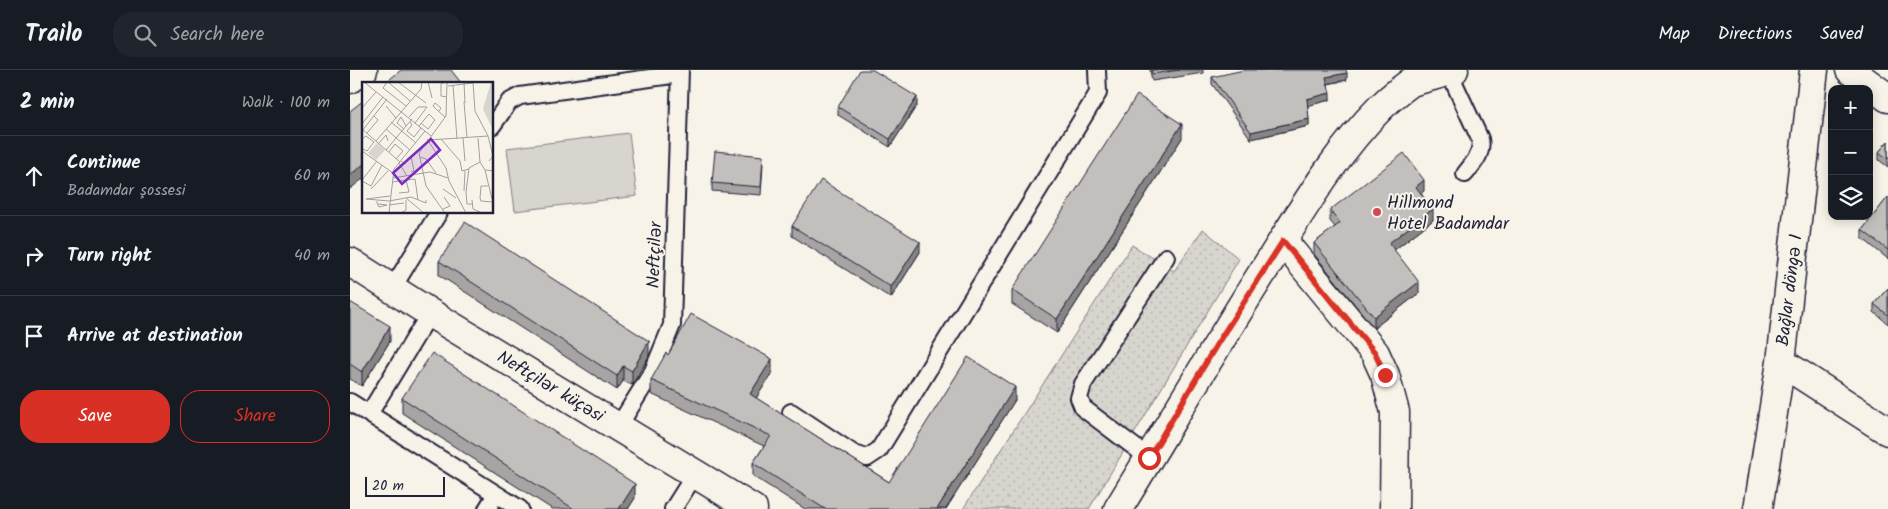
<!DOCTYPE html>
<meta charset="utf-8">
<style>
:root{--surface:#171b24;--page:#20242c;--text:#f1f3f6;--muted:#9ea1a6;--line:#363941;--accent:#d93025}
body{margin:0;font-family:Kalam,sans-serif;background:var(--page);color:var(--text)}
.controls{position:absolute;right:15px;top:15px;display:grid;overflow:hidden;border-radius:10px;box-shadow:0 2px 12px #0003}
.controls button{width:45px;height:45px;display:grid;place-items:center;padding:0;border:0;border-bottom:1px solid var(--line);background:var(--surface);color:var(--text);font:25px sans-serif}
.scale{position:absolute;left:15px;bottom:12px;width:80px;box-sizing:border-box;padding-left:5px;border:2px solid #22223b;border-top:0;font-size:14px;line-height:18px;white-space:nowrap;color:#22223b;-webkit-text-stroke:4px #f7f3e8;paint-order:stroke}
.stop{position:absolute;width:15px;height:15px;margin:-11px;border:4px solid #d93025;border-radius:50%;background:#fff}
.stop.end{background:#d93025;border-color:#fff;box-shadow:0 1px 5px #0008}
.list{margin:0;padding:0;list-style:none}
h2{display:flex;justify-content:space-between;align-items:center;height:65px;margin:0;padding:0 20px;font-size:21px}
h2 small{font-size:16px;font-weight:400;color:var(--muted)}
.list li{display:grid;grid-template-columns:32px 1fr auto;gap:15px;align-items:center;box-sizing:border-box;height:80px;padding:0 20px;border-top:1px solid var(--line)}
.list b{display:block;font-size:19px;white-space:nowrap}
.list p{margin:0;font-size:16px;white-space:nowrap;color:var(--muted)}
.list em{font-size:16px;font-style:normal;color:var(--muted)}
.actions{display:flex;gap:10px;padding:15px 20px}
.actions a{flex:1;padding:11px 0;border:1px solid var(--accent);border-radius:20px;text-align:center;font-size:18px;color:var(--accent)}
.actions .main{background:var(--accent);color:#fff}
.icon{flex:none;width:28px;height:28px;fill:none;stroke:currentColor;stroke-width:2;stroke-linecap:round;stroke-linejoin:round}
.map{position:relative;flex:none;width:1538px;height:439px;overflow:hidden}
header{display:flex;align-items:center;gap:30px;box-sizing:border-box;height:70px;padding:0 25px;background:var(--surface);border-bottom:1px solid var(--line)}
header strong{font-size:24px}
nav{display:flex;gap:28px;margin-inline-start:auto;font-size:18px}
.search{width:350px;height:45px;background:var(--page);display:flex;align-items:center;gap:12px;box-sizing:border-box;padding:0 18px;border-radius:20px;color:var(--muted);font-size:19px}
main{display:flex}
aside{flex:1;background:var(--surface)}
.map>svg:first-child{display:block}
.grass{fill:#d8d5cf;stroke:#7d7c85}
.park{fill:url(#park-dots);stroke:#7d7c85}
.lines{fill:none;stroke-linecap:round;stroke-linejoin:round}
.lane-casing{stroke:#22223b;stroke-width:20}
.street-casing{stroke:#22223b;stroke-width:31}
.secondary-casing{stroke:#22223b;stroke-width:31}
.lane{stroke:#f7f3e8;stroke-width:16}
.street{stroke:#f7f3e8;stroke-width:28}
.secondary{stroke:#f7f3e8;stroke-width:28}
.wall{fill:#a7a4a3;stroke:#22223b}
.shaded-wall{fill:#888684;stroke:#22223b}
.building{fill:#c2bfbd;stroke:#22223b}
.route{stroke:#d93025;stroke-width:6}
.poi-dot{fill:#d1495b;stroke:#f7f3e8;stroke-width:2}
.labels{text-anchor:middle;stroke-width:4;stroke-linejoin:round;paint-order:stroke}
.poi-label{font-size:18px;fill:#22223b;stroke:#f7f3e8;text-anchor:start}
.street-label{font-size:18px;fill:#22223b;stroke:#f7f3e8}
.inset-road{fill:none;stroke:#a29fa3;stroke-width:1}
.view{fill:#7b2cbf;fill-opacity:0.15;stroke:#7b2cbf;stroke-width:2.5}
.inset-edge{fill:none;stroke:#22223b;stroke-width:2.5}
</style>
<header>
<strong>Trailo</strong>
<div class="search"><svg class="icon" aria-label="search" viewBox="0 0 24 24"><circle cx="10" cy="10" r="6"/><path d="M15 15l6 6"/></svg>Search here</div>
<nav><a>Map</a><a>Directions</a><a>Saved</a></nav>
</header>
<main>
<aside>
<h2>2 min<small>Walk · 100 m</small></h2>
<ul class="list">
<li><svg class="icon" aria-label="ahead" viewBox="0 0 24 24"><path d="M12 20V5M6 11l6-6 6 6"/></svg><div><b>Continue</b><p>Badamdar şossesi</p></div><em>60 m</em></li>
<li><svg class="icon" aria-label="right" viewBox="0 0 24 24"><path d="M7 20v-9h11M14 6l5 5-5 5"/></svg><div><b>Turn right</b></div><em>40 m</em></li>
<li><svg class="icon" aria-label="arrive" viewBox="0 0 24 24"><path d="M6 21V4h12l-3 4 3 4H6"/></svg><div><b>Arrive at destination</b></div></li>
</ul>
<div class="actions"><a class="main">Save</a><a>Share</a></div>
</aside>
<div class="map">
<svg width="1538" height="439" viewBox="0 0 1538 439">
<defs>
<pattern id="park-dots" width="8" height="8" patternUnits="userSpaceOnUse" patternTransform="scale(1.25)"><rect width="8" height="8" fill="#d8d5cf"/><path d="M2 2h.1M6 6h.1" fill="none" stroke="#b9b7b3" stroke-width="1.8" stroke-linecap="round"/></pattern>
</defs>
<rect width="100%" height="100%" fill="#f7f3e8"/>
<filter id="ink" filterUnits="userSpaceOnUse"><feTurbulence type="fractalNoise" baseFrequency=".02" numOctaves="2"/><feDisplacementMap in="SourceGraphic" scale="10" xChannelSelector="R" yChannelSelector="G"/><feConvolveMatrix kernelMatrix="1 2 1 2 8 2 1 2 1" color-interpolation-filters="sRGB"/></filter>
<g filter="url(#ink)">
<path class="grass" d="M279 63 287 126 165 141 157 78Z"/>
<path class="park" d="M853 159 889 189 739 439H613L782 175 824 201Z"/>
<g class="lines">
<defs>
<path id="lane" d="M1099 2 1130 69C1133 84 1124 92 1115 104
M142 56 159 32 170 26 329 4
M42 219 89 142
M0 332 170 439
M441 342 504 384 517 388 529 380 748 23 747 0
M19 344 80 243
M268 357 303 301 322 255 330 0
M799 388 733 338 729 328 733 314 816 187
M137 439 146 424
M323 439 345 404"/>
<path id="street" d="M1500 0 1538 28
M933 171 1025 283 1035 305 1045 342 1044 439
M0 192 80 243 403 439
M1431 292 1538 361
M1408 439 1431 292 1464 0"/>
<path id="secondary" d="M0 9 13 0
M1061 12 1104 0
M768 439C817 359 864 279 914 200 950 144 984 84 1031 37 1045 23 1062 11 1079 0"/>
</defs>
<use href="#lane" class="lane-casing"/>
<use href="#street" class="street-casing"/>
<use href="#secondary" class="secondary-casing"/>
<use href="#lane" class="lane"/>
<use href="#street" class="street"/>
<use href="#secondary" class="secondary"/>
</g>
<path class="wall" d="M800 0H853V3L802 11Z
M862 7 997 10 978 14 980 30 958 35 959 56 901 69 862 14Z
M567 35 540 77 488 45V37Z
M832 68 707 263 662 234V220Z
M1538 71V97L1529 90V82Z
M413 94 411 125 362 121V113Z
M1074 121 1071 123 1083 150 1044 180 1069 223 1024 258 964 184V173L985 157 980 151V140Z
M1538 127V189L1512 168V160Z
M442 156 570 182 541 228 442 166Z
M89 191 299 286 282 315 273 311 267 320 89 205Z
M1538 218V254L1524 242V234Z
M0 232 40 271 12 316 0 309Z
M318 285 422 303 406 328 539 412 665 330 596 439H455L403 406V393L414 376 301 324V310Z
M52 328 285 428 278 439H202L52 343Z"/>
<path class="shaded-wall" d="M997 3V10L976 14V7Z
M980 23V30L957 36V29Z
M567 27V35L540 77V69Z
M959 49V56L901 69V62Z
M832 54V68L707 263V249Z
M14 94V108L0 119V105Z
M1074 110V121L1066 127V117Z
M1083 139V150L1039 184V173Z
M570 172V182L541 228V217Z
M1069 212V223L1024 258V247Z
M40 256V271L12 316V302Z
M299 271V286L282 315V301Z
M422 289V303L400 338V324Z
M273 296V311L267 320V306Z
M665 317V330L596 439H587Z
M285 414V428L278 439H269Z"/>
<path class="building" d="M51 0H101L112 14H34Z
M510 0H523L567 27 540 69 488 37Z
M802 0H830L802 4Z
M894 0H996L997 3 976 7 980 23 957 29 959 49 901 62 862 7Z
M787 25 832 54 707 249 662 220Z
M14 30V94L0 105V41Z
M1538 71V89L1529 82Z
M365 81 413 86 411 117 362 113Z
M1054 83 1074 110 1066 117 1083 139 1039 173 1069 212 1024 247 964 173 990 153 980 140Z
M471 110 570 172 541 217 442 156Z
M1538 127V180L1512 160Z
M115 152 299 271 282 301 273 296 267 306 89 191Z
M1538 218V245L1524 234Z
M0 232 40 256 12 302 0 294Z
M341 244 422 289 400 324 539 412 618 287 665 317 587 439H475L403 393 421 366 301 310 316 283 318 285Z
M82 283 285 414 269 439H224L52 328Z"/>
</g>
<g class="lines" filter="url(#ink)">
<path class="route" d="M799 388 867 274 933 171 1025 283 1035 305"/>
</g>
<circle class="poi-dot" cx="1027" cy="142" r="5"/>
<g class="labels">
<g class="poi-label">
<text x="1037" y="138">Hillmond<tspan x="1037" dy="21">Hotel Badamdar</tspan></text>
</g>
<g class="street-label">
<text transform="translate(304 185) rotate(-88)" y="6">Neftçilər</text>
<text transform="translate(1439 220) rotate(-83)" y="6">Bağlar döngə 1</text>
<text transform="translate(201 316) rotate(31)" y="6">Neftçilər küçəsi</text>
</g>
</g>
<g transform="translate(12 12)">
<rect width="131" height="131" fill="#f7f3e8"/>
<path d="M129 0H132L131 48 121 27Z" fill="#d8d5cf"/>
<path d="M15 61 23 68 14 78 6 71Z" fill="#d8d5cf"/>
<path class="inset-road" d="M2 0 69 54M25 0 21 6 44 24M26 0 48 19M36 0 64 21M66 0 70 16M83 0 79 2V14L85 15M102 1 103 21M91 3 95 57M86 4 111 1M102 20 105 56M24 24 34 36M0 26 14 10M77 29 79 26 73 21 71 24 75 28 83 35M47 35 56 25H65L53 41M29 40 54 61M48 40 50 43 45 49 52 55 59 46M0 42 21 15M57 44 67 32 73 38 66 47 59 41M0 47 38 80M24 47 48 68M42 47 35 41 39 35 44 44M0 49 25 17M5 51 16 38 12 34M126 54 131 74 127 79M101 56 103 79M0 57 4 54 12 60 5 69 1 67M65 57 84 86 87 99 104 131M79 57 98 79 100 89 107 87M67 58 126 54 113 29 111 0M14 59 59 7 60 0M17 61 24 53 26 59M24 68 50 37M0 69 31 91M27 70 33 62 41 69 34 77M58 75 64 77 74 91M39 79 42 81 49 74 52 89 49 90M118 80 123 88 132 89M37 81 45 94M123 88 130 117M31 96 68 90 86 96M0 98 15 79M0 99 9 104 20 83M30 100 53 97 56 118M126 104H119L118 116 119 119 131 120M9 107 26 89M81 107 94 116M102 109 103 89M37 111 47 110 44 98M28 114 4 117 27 119 49 115 64 121V118M44 116 62 131M110 118 111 127 120 131M15 119V121L17 125 25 123 16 122M110 122H105L104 110 107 86 118 80 116 56M27 123 42 121M81 127 88 124 82 115M27 131 32 87 63 49M39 131 44 128V118M83 131 64 104 57 71 84 34 85 0"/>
<path class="view" d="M69 57 78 68 40 102 31 91Z"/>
<rect width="131" height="131" class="inset-edge"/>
</g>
</svg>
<div class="controls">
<button>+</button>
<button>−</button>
<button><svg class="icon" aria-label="layers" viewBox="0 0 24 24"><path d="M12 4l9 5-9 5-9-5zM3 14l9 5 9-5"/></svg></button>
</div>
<div class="scale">20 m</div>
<div class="stop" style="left:799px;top:388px"></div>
<div class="stop end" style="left:1035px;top:305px"></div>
</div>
</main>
